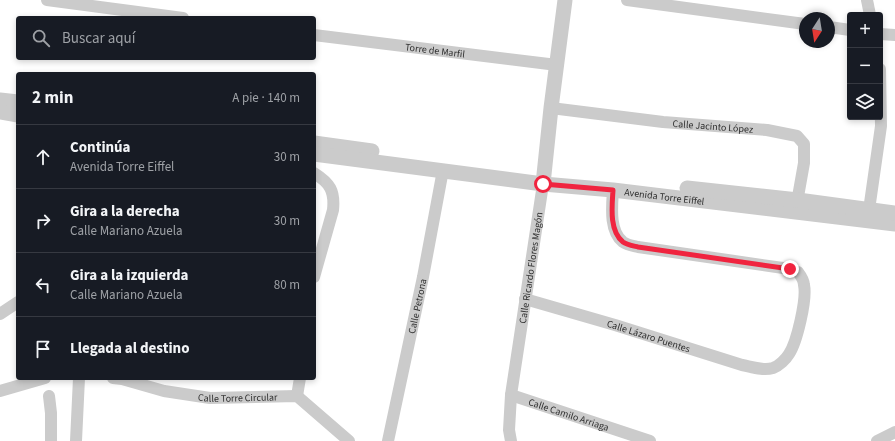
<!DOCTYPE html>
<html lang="es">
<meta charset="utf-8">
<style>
:root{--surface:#171b24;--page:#20242c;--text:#f1f3f6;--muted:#9ea1a6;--line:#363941}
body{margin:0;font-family:"Source Sans 3",sans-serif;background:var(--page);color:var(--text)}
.controls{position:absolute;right:12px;top:12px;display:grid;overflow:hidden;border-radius:4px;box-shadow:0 2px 6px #0003}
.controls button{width:36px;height:36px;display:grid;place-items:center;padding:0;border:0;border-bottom:1px solid var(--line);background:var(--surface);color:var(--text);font:20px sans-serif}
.compass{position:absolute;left:799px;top:12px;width:36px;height:36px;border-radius:50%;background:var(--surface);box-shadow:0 2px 6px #0003;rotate:192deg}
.stop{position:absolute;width:12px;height:12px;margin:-9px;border:3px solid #f0243f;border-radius:50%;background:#fff}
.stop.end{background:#f0243f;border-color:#fff;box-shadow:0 1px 4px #0008}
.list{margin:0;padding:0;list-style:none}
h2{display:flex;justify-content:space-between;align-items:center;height:52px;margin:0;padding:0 16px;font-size:17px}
h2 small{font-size:13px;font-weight:400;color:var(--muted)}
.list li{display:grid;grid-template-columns:26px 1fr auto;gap:12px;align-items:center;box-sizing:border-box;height:64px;padding:0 16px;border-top:1px solid var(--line)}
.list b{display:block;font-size:15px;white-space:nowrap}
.list p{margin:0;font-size:13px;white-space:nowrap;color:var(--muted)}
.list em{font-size:13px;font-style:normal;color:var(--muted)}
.icon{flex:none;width:22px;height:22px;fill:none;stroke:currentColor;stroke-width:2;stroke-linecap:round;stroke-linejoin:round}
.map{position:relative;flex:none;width:895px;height:441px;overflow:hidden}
.search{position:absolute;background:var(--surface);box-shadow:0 2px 6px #0003;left:16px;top:16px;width:300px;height:44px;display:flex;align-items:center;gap:10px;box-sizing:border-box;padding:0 14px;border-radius:4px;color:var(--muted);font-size:15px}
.panel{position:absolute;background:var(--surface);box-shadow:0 2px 6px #0003;left:16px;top:72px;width:300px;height:308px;border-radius:4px}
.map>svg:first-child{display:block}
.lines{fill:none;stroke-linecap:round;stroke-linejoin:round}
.minor{stroke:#cbcbcb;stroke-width:12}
.tertiary{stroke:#cbcbcb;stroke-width:15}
.route{stroke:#f0243f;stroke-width:5}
.labels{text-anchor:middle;stroke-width:4;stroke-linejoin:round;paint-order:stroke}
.street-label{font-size:10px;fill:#2e2e2e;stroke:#fff}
</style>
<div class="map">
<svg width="895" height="441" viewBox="0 0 895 441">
<rect width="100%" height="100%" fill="#fff"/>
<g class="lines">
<g class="minor">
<path d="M47 0 183 18"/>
<path d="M627 0 805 24"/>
<path d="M867 0 870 15"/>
<path d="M829 27 850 30"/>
<path d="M880 34 895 35"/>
<path id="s1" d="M314 35 557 65"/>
<path id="s2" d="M551 108 663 122 767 130 797 136 804 144V163L796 208"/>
<path d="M314 173C330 183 335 191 333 210L314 277"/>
<path d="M868 217 881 126 880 69"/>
<path id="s3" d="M525 299 615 325 742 365C752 367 763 371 773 368 779 366 786 359 789 354 797 342 807 299 804 285 804 280 801 276 798 272L790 269 638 247C634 246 627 245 623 242 609 231 612 206 613 190"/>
<path d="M0 314 18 302"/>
<path id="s4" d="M113 378 122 379 164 391 210 398 297 396 349 441"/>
<path d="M0 391 45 378"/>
<path id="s5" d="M511 395 650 441"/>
<path d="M49 396 51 413V441"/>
<path d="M297 396 300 378"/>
<path d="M76 441 79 378"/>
<path id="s6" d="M388 441 423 277 443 170"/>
<path id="s7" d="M511 441 509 430 511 395 543 184"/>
<path d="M877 441 895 432"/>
</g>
<g class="tertiary">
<path d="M0 100 18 102"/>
<path d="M0 112 18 115"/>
<path d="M314 143 372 151"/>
<path id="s8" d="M314 154 543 184 613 190 895 224"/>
<path d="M543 184 551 108 565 0"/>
<path d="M687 188 798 200 895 213"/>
</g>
</g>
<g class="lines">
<path class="route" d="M543 184 613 190C612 206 609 231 623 242 627 245 634 246 638 247L790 269"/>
</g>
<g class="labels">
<g class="street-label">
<text dy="4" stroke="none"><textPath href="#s1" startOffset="122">Torre de Marfil</textPath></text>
<text dy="4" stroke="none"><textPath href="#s2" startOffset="163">Calle Jacinto López</textPath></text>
<text dy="4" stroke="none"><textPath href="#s8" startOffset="353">Avenida Torre Eiffel</textPath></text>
<text dy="4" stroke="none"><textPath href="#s7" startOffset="175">Calle Ricardo Flores Magón</textPath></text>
<text dy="4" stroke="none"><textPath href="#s6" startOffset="138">Calle Petrona</textPath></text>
<text dy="4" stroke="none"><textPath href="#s3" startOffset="129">Calle Lázaro Puentes</textPath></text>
<text dy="4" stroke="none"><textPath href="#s4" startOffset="127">Calle Torre Circular</textPath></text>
<text dy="4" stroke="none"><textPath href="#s5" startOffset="61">Calle Camilo Arriaga</textPath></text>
</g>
</g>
</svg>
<div class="controls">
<button>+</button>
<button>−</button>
<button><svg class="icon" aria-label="layers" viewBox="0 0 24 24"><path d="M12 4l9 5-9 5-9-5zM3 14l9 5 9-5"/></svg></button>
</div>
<svg class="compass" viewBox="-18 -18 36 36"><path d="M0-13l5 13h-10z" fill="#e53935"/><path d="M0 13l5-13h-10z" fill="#9ea1a6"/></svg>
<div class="stop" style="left:543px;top:184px"></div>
<div class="stop end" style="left:790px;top:269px"></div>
<div class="search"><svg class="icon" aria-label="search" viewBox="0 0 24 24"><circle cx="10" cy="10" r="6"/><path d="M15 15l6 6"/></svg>Buscar aquí</div>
<section class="panel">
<h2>2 min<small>A pie · 140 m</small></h2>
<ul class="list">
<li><svg class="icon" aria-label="ahead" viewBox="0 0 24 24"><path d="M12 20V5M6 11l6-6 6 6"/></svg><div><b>Continúa</b><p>Avenida Torre Eiffel</p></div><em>30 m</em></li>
<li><svg class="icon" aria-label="right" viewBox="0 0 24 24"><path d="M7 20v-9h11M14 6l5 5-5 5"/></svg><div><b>Gira a la derecha</b><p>Calle Mariano Azuela</p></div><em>30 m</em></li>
<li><svg class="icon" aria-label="left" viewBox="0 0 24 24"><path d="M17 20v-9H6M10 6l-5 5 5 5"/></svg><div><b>Gira a la izquierda</b><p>Calle Mariano Azuela</p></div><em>80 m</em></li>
<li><svg class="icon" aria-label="arrive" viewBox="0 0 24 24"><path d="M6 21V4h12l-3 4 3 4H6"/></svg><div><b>Llegada al destino</b></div></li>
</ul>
</section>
</div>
